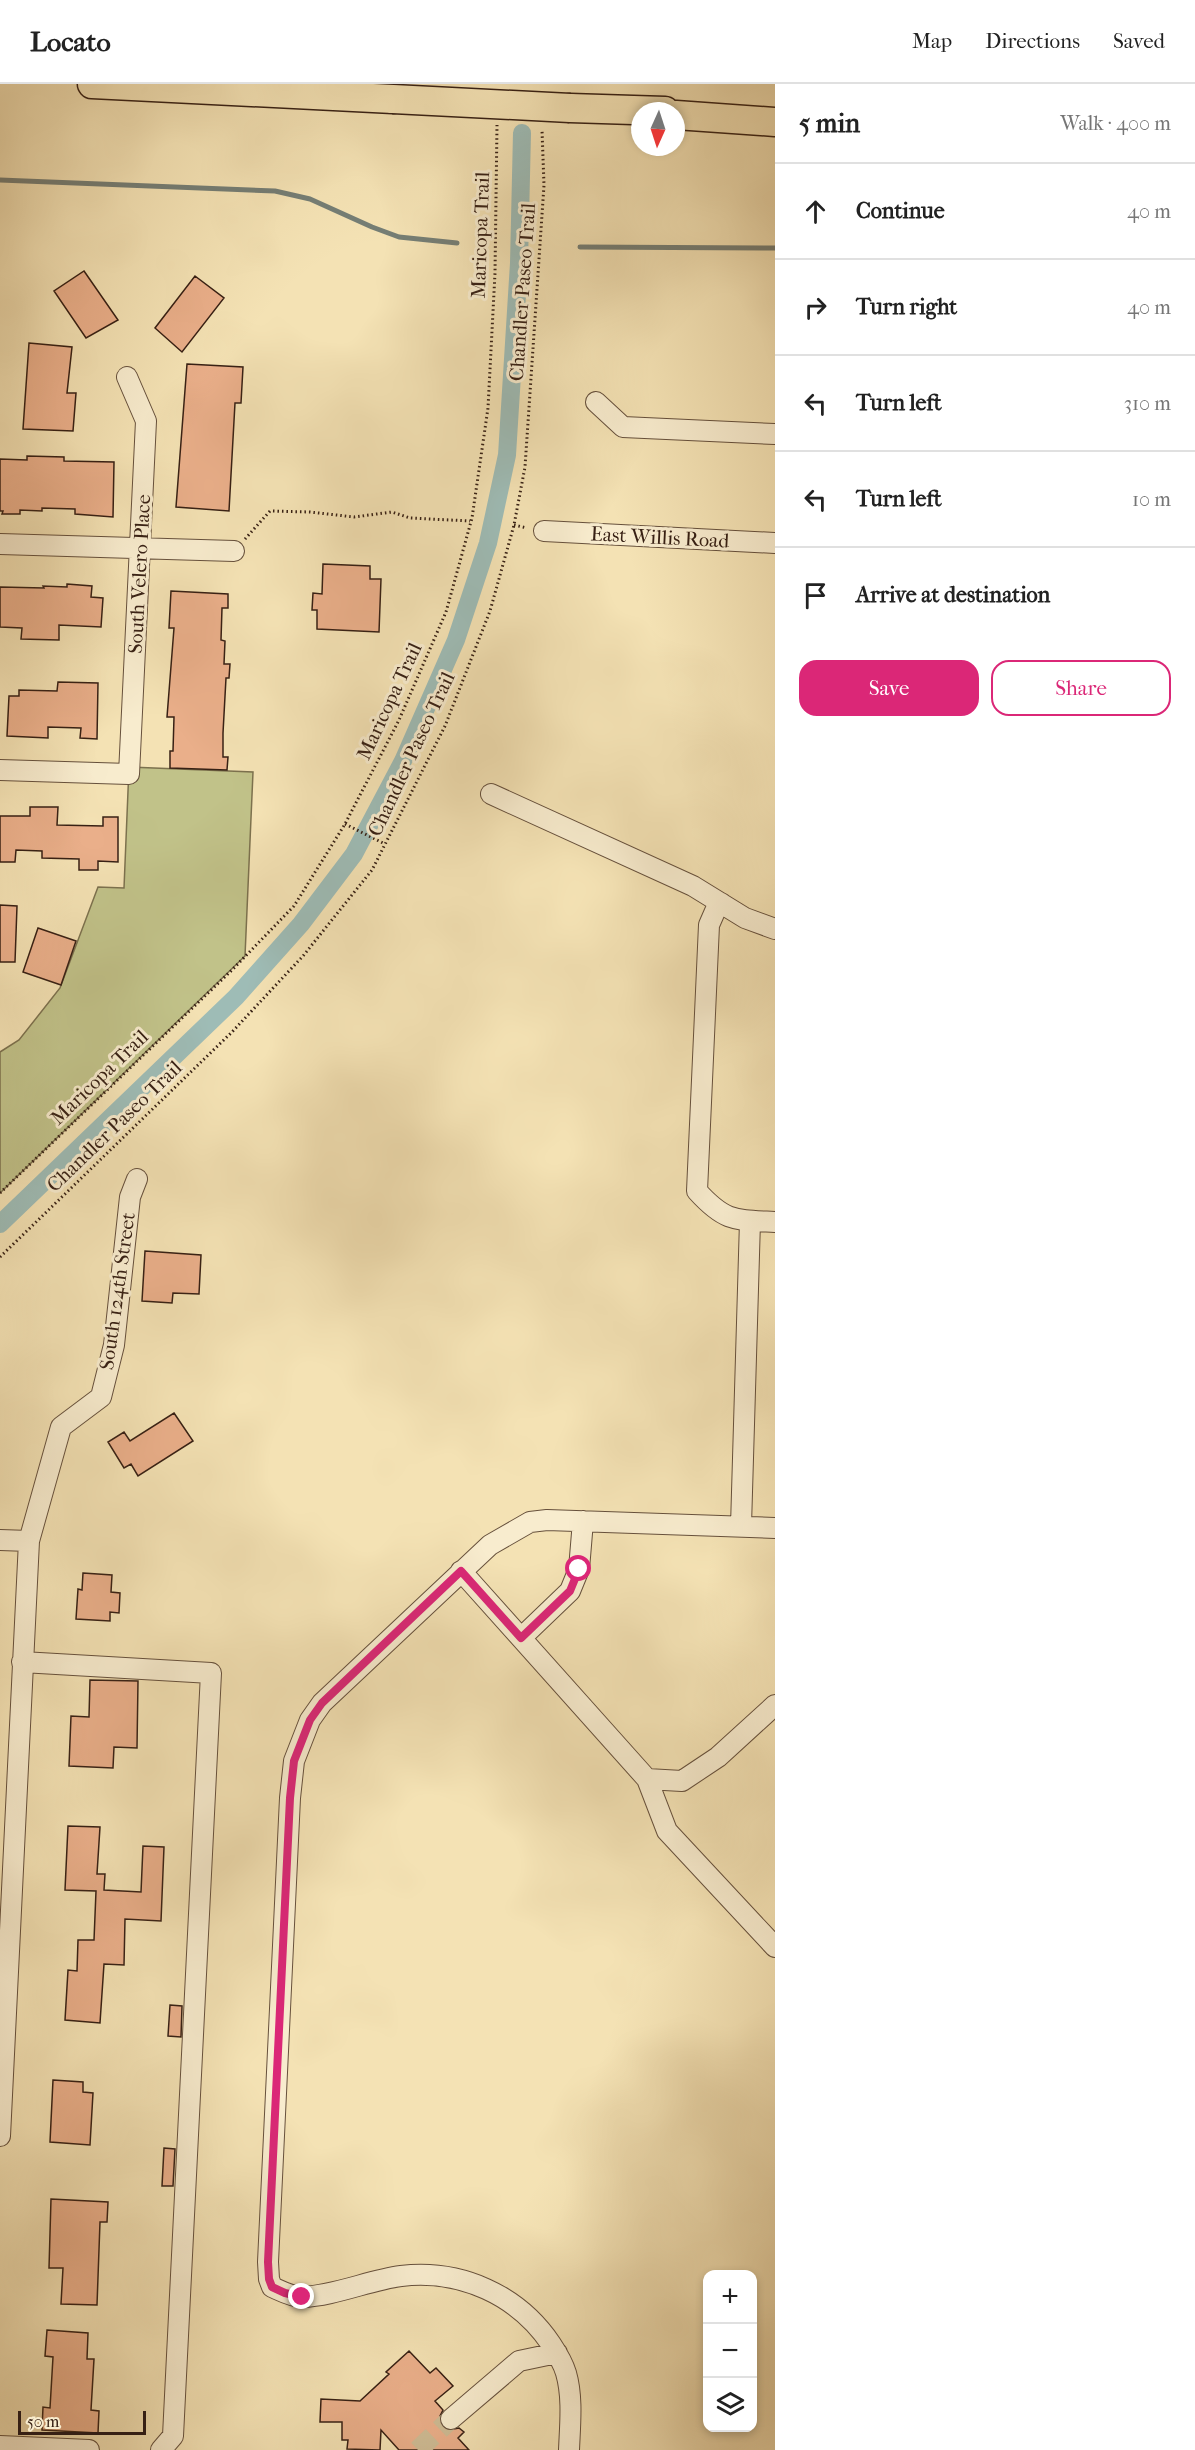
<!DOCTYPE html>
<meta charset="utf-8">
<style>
:root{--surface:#fff;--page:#f6f6f6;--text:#222;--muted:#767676;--line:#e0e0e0;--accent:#db2777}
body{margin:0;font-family:"IM FELL French Canon",serif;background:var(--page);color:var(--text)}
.controls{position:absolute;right:18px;bottom:18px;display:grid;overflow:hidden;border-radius:12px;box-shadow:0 3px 9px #0003}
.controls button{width:54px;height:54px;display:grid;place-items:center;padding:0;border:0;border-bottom:2px solid var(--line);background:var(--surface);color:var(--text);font:30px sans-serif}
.compass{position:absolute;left:631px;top:18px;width:54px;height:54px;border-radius:50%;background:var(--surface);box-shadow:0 3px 9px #0003;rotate:183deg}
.scale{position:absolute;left:18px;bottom:15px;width:128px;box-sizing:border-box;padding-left:6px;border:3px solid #372014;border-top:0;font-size:16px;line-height:21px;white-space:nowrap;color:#372014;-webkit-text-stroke:4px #f8ecce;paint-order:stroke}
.stop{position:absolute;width:18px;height:18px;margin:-14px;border:4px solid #db2777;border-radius:50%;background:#fff}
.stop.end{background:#db2777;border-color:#fff;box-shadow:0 2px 6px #0008}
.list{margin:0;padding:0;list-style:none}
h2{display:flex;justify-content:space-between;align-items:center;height:78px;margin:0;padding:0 24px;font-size:26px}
h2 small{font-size:20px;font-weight:400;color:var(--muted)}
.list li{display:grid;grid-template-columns:39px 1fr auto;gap:18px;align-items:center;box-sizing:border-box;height:96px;padding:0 24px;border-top:2px solid var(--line)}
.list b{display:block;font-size:22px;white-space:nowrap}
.list em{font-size:20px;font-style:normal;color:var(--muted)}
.actions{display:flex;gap:12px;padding:18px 24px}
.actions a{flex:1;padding:14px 0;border:2px solid var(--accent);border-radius:18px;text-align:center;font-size:21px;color:var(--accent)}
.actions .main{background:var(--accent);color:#fff}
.icon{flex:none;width:33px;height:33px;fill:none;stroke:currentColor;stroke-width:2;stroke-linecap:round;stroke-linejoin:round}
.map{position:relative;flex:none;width:775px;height:2366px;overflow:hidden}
header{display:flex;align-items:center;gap:36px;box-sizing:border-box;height:84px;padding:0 30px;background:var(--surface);border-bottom:2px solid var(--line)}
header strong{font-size:28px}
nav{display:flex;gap:33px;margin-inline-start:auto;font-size:21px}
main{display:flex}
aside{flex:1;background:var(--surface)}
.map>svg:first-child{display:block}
.green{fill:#c1c289;stroke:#7c714e;stroke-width:1.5}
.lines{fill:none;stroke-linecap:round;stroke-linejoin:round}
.stream{stroke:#757e75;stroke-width:5}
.canal{stroke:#9ebcb6;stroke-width:18}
.building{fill:#eaaf8a;stroke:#372014;stroke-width:1.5}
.minor-tunnel{stroke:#cebb94;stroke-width:20;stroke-dasharray:20 10;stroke-linecap:butt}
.minor-casing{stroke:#66503c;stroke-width:22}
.highway-casing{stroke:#372014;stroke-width:31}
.path{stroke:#372014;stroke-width:3;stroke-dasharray:1.5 3;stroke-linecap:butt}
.minor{stroke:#f8ecce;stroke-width:20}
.highway{stroke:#f4e2b4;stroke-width:28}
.highway-bridge-casing{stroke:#372014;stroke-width:31;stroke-linecap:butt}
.highway-bridge{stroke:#f4e2b4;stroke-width:28}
.route{stroke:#db2777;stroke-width:8}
.labels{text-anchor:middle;stroke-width:6;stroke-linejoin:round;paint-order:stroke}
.street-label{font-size:20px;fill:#372014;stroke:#f8ecce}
</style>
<header>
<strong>Locato</strong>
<nav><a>Map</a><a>Directions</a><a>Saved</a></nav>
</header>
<main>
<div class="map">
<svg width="775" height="2366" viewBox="0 0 775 2366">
<rect width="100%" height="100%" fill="#f4e2b4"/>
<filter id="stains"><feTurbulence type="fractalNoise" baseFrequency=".00333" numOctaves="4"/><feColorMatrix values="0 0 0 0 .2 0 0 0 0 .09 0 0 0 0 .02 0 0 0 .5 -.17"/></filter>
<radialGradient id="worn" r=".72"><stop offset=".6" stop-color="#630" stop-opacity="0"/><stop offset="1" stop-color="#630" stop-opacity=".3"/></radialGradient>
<path class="green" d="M129 683 253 688 245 872 0 1109V968L19 956 60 904 98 803 124 804Z"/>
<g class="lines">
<path class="stream" d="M0 96 275 107 310 115 372 143 399 153 457 159
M580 163 775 164"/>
<path class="canal" d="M0 1140 236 913 301 840 354 770 403 677 456 556 488 459 507 371 519 179 522 49"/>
</g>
<path class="building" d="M84 187 118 236 86 254 54 207Z
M195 192 224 214 182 268 155 244Z
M29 259 72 263 67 309H76L73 347 23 345Z
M187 280 243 283 241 319H235L229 427 176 423Z
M27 372 64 373V377L114 378 113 433 75 430V425L42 424V427L20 426V430H2L3 427H0V375L27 376Z
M323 480 370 482V495H381L379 548 317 545V526H312L313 509 322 510Z
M67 500 92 502 91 513 103 514 101 543 59 541V556L21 555 22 544 0 543V503L44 504 43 502 67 503Z
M171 507 228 510V524H222L221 556 225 557 224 580H230L229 594H226L223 649V673H228L227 686 170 684V667H173L174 633H167L174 544H169Z
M58 598 98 599 97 655 80 654 81 644 48 643V654L7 652 9 612H19V606L57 607Z
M30 723H58L57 741 103 742V733H118V778L98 777V786H79V775L42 774V767L16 766 15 778H0V732H30Z
M0 821 17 822 15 878H0Z
M38 844 76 857 61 901 23 888Z
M145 1167 201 1171 199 1210 173 1209 172 1219 142 1217Z
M174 1329 193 1357 138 1392 131 1380 124 1384 108 1358 124 1348 130 1357Z
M83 1489 112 1491 111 1508 120 1509 119 1529 110 1528V1537L76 1535 78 1505 82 1506Z
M90 1596 138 1597 137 1664 114 1663 113 1684 69 1682 71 1632 89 1633Z
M68 1742 100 1743 97 1790H105L104 1806 141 1808 143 1762 164 1763 161 1837 125 1835 124 1881 104 1880 100 1939 65 1936 68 1886 77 1887 78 1856H94L96 1807 65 1806Z
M170 1921 182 1922 181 1953 168 1952Z
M53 1996 83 1998V2008L93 2009 90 2061 50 2058Z
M164 2064 175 2065 173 2102H162Z
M51 2115 108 2118 107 2138H100L97 2221 61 2220 63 2184H49Z
M47 2246 88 2249 87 2275H94L91 2326 99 2327 98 2349 42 2346 43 2323 50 2324 53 2273 45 2272Z
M409 2267 430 2289 436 2284 453 2302 435 2317 443 2326 440 2332 439 2338 448 2346 459 2344 464 2348 458 2354 469 2366H399L381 2346 380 2366 347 2365 348 2356H342V2338H320L321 2315 360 2317 389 2290 386 2288Z"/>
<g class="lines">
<path class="minor-tunnel" d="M418 2366 451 2335"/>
<defs>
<path id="minor" d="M596 318 623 343 775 350
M544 447 775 459
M0 460 234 467
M0 686 129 690 146 337 127 293
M491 710 693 802 745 834 775 845
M721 819 716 825 709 841 697 1107C725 1138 735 1136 775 1138
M741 1442 750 1137
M0 1456 29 1457
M461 1487 647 1695 682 1697 718 1673 775 1621
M521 1554 570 1507 579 1485 583 1437
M22 1578 211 1589 173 2352 161 2366
M647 1695 667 1747 775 1863
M0 2052 29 1457 61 1343 101 1313 114 1261 130 1113 137 1095
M451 2335 519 2277 557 2269
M0 2362 89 2366
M569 2366C570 2341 573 2313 566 2289 563 2279 557 2269 551 2260 518 2211 461 2185 401 2192 370 2196 334 2212 302 2213 292 2213 281 2207 272 2203L269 2195 268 2178 290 1714 294 1677 310 1636 322 1619 490 1461 530 1438 547 1436 775 1444"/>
<path id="highway" d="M92 0 393 15
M570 24 665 27
M676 31 775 38"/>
</defs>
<use href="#minor" class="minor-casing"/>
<use href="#highway" class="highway-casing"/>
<path class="path" d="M514 441 527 444
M245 455 270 427 310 428 354 433 392 428 410 434 470 437
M345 740 385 760
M0 1109 232 886 294 822 345 740 399 636 446 528 472 434 488 324 495 189 497 41
M0 1173 232 948 303 872 372 786 445 642 490 527 514 441 525 383 544 101 542 46"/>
<use href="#minor" class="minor"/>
<use href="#highway" class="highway"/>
<defs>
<path id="highway-bridge" d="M393 15 570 24"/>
</defs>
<use href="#highway-bridge" class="highway-bridge-casing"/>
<use href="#highway-bridge" class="highway-bridge"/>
</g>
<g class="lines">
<path class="route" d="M302 2213 285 2209 272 2203 269 2195 268 2178 290 1714 294 1677 310 1636 322 1619 461 1487 521 1554 570 1507 579 1485"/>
</g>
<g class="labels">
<g class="street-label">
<text transform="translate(480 151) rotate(-88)" y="7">Maricopa Trail</text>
<text transform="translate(522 208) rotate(-86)" y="7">Chandler Paseo Trail</text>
<text transform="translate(660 453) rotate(3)" y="7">East Willis Road</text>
<text transform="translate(139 490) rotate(-87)" y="7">South Velero Place</text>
<text transform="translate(389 617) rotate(-65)" y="7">Maricopa Trail</text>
<text transform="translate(411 670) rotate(-65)" y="7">Chandler Paseo Trail</text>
<text transform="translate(99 993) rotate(-44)" y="7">Maricopa Trail</text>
<text transform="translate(114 1042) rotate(-44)" y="7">Chandler Paseo Trail</text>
<text transform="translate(117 1207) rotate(-82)" y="7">South 124th Street</text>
</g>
</g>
<rect width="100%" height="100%" filter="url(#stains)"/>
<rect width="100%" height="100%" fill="url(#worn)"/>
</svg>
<div class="controls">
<button>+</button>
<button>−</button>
<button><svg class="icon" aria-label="layers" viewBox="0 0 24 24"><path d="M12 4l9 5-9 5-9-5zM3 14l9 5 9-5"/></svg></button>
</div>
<svg class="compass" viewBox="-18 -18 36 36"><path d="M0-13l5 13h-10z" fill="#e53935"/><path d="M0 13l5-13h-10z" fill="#767676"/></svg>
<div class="scale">50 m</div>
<div class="stop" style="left:579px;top:1485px"></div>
<div class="stop end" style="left:302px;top:2213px"></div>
</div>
<aside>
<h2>5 min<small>Walk · 400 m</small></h2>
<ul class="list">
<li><svg class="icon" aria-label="ahead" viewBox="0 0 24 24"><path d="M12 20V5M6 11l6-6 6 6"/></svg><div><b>Continue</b></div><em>40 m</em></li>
<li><svg class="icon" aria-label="right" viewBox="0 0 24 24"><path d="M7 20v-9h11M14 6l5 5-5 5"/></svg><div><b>Turn right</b></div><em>40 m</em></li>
<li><svg class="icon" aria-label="left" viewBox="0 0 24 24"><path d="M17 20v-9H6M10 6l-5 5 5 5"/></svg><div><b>Turn left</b></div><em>310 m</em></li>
<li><svg class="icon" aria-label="left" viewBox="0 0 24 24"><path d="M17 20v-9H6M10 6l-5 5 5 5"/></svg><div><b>Turn left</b></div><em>10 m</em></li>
<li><svg class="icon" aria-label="arrive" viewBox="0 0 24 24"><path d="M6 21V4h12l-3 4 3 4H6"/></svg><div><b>Arrive at destination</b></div></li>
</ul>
<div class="actions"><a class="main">Save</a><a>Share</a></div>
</aside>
</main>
